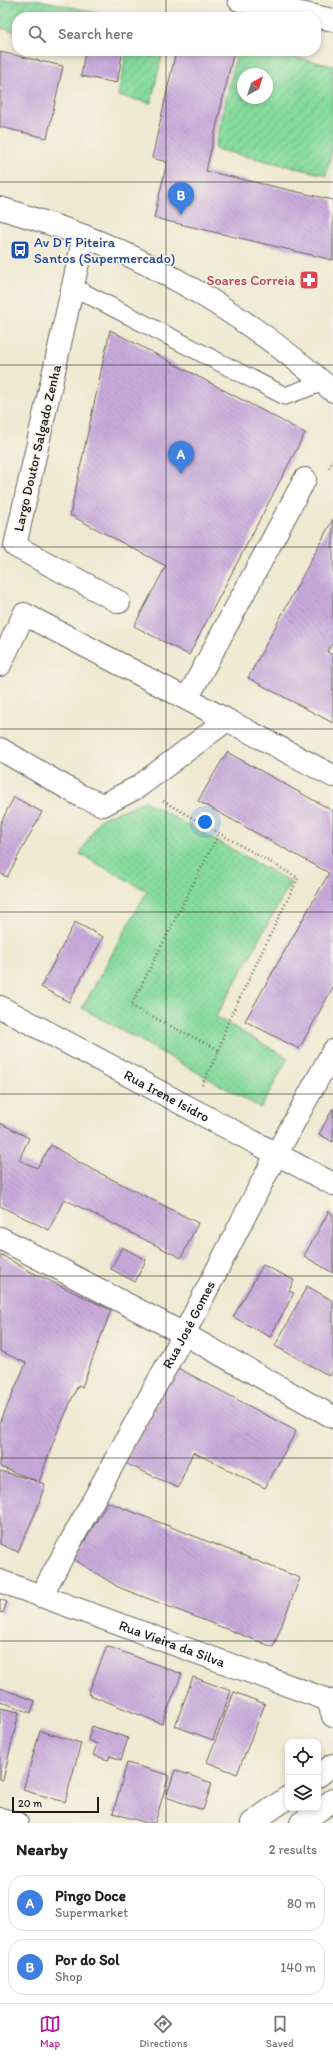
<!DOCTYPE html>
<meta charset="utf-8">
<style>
:root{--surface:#fff;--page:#f6f6f6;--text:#222;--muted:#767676;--line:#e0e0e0;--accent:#b5179e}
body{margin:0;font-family:Itim,sans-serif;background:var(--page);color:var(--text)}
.controls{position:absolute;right:12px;bottom:12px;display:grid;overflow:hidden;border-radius:8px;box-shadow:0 2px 6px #0003}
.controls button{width:36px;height:36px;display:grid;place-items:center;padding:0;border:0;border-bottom:1px solid var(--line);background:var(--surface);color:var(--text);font:20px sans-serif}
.compass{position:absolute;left:237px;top:68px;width:36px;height:36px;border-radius:50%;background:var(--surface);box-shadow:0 2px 6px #0003;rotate:39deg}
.scale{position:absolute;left:12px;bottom:10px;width:87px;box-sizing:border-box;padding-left:4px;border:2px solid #1c1c1c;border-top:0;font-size:11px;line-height:14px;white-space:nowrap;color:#1c1c1c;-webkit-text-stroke:3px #f7f3e8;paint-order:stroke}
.you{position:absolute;left:205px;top:822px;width:14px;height:14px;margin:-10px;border:3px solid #fff;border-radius:50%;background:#1a73e8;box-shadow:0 0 0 6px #1a73e833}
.badge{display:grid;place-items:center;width:26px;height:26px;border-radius:50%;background:var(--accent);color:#fff;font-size:13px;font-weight:700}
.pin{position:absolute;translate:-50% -33px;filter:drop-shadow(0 1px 2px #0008)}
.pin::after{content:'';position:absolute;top:21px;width:14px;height:12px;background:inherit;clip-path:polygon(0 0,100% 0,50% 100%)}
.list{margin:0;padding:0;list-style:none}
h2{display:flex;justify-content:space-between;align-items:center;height:52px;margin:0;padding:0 16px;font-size:17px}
h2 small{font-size:13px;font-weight:400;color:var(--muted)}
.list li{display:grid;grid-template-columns:26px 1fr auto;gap:12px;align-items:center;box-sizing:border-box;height:56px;margin:0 8px 8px;padding:0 8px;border:1px solid var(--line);border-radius:16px}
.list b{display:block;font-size:15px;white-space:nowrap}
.list p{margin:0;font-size:13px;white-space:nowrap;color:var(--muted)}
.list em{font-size:13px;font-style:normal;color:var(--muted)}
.icon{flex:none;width:22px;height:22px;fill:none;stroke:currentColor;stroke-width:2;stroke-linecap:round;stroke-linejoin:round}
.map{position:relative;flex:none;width:333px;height:1823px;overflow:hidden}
.search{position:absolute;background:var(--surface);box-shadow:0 2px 6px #0003;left:12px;right:12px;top:12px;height:44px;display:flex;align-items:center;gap:10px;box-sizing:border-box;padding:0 14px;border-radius:16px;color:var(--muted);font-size:15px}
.sheet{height:180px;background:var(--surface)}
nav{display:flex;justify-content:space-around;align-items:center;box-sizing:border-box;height:56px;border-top:1px solid var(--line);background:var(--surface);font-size:11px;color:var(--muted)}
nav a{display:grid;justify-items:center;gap:2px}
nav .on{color:var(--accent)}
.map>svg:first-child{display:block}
.park{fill:url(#park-dots);stroke:#507b5c}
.garden{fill:url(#garden-furrows);stroke:#507b5c;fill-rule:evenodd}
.building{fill:url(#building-back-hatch)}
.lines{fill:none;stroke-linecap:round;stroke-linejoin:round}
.service-casing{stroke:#66645b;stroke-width:19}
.minor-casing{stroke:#66645b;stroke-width:24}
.tertiary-casing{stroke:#66645b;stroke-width:24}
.path{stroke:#66645b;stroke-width:2.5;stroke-dasharray:1 3;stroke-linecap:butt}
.service{stroke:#fff;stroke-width:17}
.minor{stroke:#fff;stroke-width:22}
.tertiary{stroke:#fff;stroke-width:22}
.grid{fill:none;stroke:#1c1c1c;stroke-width:1;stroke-opacity:0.55}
.labels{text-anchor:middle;stroke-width:3;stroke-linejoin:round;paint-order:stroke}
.transit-label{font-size:14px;fill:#164399;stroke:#f7f3e8;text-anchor:start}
.health-label{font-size:14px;fill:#be3a42;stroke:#f7f3e8;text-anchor:end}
.street-label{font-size:14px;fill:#1c1c1c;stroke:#f7f3e8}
</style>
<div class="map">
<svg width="333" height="1823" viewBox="0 0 333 1823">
<defs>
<pattern id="park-dots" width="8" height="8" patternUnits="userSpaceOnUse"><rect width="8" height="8" fill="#85da9c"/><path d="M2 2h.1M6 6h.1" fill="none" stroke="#72ba86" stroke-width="1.8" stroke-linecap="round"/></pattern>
<pattern id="garden-furrows" width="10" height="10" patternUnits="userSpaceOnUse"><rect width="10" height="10" fill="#85da9c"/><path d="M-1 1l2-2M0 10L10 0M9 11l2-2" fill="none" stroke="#72ba86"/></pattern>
<pattern id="building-back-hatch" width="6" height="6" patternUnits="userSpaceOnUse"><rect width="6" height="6" fill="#c9aadc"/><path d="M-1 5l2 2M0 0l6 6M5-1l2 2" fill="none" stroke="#ac92bc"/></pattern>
</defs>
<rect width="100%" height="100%" fill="#f7f3e8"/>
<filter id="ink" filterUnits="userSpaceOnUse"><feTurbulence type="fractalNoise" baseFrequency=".025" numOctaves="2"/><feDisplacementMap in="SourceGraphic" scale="8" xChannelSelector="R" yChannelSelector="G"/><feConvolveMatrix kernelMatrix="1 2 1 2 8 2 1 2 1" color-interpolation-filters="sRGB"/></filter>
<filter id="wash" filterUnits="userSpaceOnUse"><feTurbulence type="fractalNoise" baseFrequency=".012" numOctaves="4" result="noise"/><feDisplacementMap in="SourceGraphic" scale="16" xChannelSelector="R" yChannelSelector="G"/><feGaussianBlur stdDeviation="0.9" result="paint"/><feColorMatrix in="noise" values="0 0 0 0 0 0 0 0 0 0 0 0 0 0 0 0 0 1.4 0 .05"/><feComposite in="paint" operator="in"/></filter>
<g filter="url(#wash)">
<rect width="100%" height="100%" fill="#efe9d1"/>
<path class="park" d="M145 801 291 882 216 1017 288 1058 261 1108 82 1008 147 891 80 854 100 819Z"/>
<path class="garden" d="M0 0H40L115 17H17V32L0 28Z
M111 51H163L151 103 118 96 126 54Z
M237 51H269L333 66V145L326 175 215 149ZM243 74H267V98H243Z"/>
<g id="blocks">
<path class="building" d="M85 51H100L122 55 117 83 81 76Z
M176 51H234L206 171 333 200V260L154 218 167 162 152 158Z
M0 52 63 66 47 138 0 127Z
M110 330 305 433 189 655 134 626 166 566 70 515Z
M333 519V642L327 652 333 655V723L248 678Z
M227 752 333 811V987L299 1049 245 1021 329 873 198 801Z
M14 797 42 812 7 877 0 873V824Z
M75 922 103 937 69 1002 41 987Z
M333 1108V1142L319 1134Z
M0 1123 29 1138 19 1160 37 1168 51 1145 82 1164 198 1223 181 1258 64 1199 49 1230 0 1206Z
M329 1211 333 1214V1273L304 1256Z
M122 1247 146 1260 135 1282 111 1269Z
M0 1254 27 1270 111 1310 82 1387 78 1385 54 1440 39 1482 45 1484 37 1509 18 1552 0 1544V1471L37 1481 0 1467V1423L26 1363 0 1351Z
M263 1265 294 1280 289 1291 294 1293 270 1337 233 1317Z
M307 1286 333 1301V1369L330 1376 275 1346Z
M176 1367 296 1431 265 1488 193 1452 178 1488 125 1463Z
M108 1502 300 1578 273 1647 118 1587 74 1559Z
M0 1599 7 1602 3 1613 0 1612Z
M107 1646 182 1674 162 1724 88 1694Z
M193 1677 231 1691 213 1740 175 1726Z
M0 1688 35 1701 31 1713 0 1701Z
M234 1692 265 1704 237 1774 207 1762Z
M0 1708 19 1712 3 1780 0 1779Z
M92 1726 128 1738 121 1760 110 1756 108 1760 93 1755 97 1744 88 1740Z
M40 1731 81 1743 65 1802 23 1790Z
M127 1763 169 1775 155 1823H147L113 1813Z
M175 1770 212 1783 203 1810 166 1797Z"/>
</g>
</g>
<g filter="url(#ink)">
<use href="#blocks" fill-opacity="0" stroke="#66645b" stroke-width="1"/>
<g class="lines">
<defs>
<path id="service" d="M73 287 285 396 324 382"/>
<g id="minor">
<path d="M239 0 333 20"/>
<path d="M84 236 15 546 119 602"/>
<path d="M0 665 24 614 227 720 138 787 103 805 81 796 0 749"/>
<path d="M187 699 305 479"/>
<path d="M227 720 333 776"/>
<path id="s1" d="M0 1007 333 1184"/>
<path d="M0 1238 184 1334 333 1417"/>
<path id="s2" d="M0 1581 328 1700 333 1716"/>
<path id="s3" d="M41 1596 184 1334 276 1155 333 1051"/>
<path d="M0 1819 17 1823"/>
</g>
<path id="tertiary" d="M0 208C28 217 56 225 84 236 174 271 260 327 333 391
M318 1776 333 1765
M252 1823 288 1797
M301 1823 333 1800"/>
</defs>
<use href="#service" class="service-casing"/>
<use href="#minor" class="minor-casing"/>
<use href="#tertiary" class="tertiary-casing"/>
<path class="path" d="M329 468 333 460
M163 801 298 878 227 1024 219 1050
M202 1085 219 1050 131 1006 219 833"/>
<use href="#service" class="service"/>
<use href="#minor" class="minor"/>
<use href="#tertiary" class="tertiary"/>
</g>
</g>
<path class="grid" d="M166 0V17M166 51V1823M0 182H333M0 365H333M0 547H333M0 729H333M0 912H333M0 1094H333M0 1276H333M0 1458H333M0 1641H333"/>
<defs>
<symbol id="bus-square" viewBox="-11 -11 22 22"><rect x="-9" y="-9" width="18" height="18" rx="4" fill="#1a4fb4" stroke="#f7f3e8"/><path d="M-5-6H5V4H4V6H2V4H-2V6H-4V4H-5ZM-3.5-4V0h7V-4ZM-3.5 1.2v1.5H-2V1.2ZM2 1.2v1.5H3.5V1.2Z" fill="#fff"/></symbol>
<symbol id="pharmacy-square" viewBox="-11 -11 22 22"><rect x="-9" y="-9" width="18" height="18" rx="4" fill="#e0444e" stroke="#f7f3e8"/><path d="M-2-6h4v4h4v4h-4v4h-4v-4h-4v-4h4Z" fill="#fff"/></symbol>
</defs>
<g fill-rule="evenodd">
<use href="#bus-square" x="9" y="239" width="22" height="22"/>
<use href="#pharmacy-square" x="298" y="269" width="22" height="22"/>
</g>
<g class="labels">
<g class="transit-label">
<text x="34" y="247">Av D F Piteira<tspan x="34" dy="16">Santos (Supermercado)</tspan></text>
</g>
<g class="health-label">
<text x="295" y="285">Soares Correia</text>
</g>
<g class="street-label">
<text transform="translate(37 448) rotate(-77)" y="5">Largo Doutor Salgado Zenha</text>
<text dy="5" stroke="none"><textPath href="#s1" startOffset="189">Rua Irene Isidro</textPath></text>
<text dy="5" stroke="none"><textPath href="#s3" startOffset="309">Rua José Gomes</textPath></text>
<text dy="5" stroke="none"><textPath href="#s2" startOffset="183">Rua Vieira da Silva</textPath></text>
</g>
</g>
</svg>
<div class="controls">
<button><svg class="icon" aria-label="locate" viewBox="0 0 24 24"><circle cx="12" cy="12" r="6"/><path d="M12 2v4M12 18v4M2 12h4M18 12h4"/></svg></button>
<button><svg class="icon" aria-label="layers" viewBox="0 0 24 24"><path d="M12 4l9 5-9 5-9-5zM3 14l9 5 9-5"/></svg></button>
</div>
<svg class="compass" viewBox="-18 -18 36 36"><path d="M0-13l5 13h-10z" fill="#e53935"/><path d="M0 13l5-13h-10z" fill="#767676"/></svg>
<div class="scale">20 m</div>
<div class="you"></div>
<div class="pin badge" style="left:181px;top:474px;background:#3f7fe0">A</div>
<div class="pin badge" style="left:181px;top:215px;background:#3f7fe0">B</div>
<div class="search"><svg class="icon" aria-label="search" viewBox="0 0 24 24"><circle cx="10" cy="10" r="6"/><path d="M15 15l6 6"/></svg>Search here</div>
</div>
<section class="sheet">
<h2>Nearby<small>2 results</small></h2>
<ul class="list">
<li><span class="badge" style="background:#3f7fe0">A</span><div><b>Pingo Doce</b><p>Supermarket</p></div><em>80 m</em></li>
<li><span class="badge" style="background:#3f7fe0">B</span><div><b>Por do Sol</b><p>Shop</p></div><em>140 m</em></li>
</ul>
</section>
<nav>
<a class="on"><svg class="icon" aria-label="map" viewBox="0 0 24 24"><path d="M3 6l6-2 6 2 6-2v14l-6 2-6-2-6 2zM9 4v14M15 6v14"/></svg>Map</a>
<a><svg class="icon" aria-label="directions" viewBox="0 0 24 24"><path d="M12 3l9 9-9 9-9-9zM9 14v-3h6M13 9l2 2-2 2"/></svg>Directions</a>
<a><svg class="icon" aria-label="saved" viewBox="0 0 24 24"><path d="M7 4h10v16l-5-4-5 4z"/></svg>Saved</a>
</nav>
